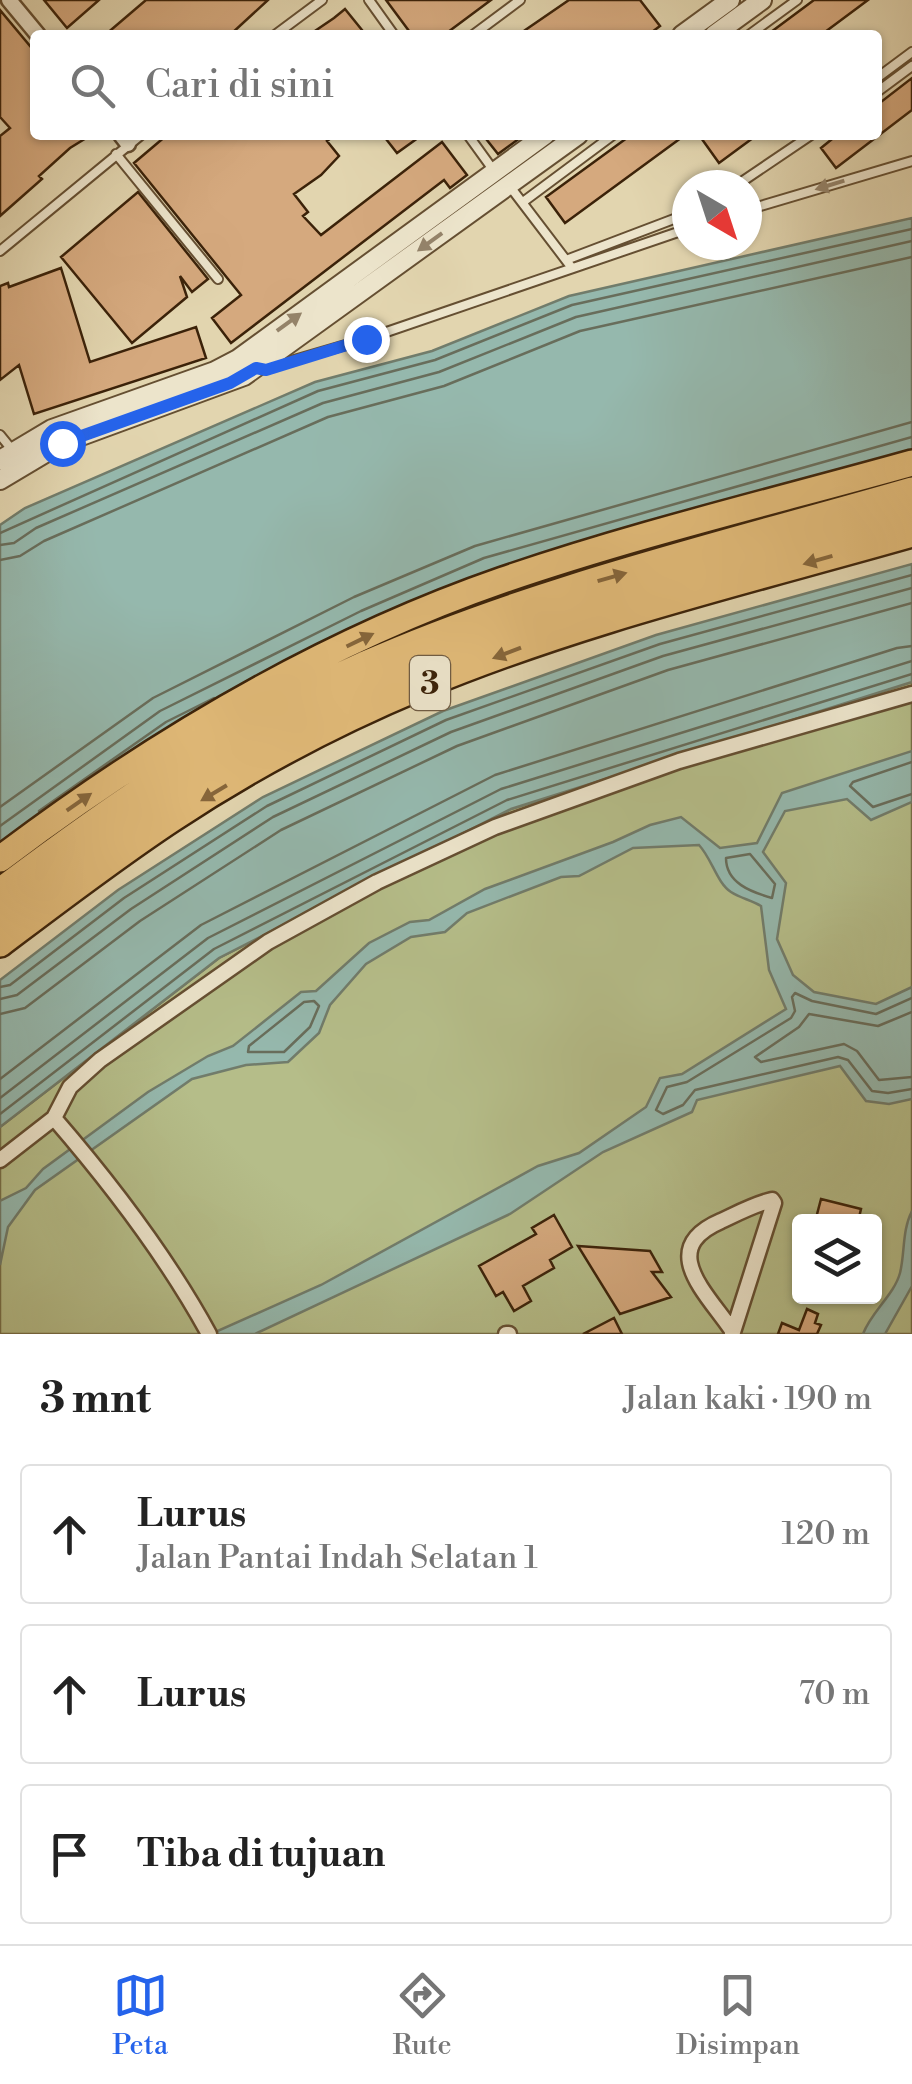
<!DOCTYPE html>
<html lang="id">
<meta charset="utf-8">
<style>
:root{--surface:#fff;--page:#f2f2f2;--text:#222;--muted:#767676;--line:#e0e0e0;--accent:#2563eb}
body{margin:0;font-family:"Libre Bodoni",serif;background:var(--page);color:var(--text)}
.controls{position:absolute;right:30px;bottom:30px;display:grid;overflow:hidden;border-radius:10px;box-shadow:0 2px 8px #0004}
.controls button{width:90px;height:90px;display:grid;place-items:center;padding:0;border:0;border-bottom:2px solid var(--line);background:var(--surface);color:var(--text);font:50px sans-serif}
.compass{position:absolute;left:672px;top:170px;width:90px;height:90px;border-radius:50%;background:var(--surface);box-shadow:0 2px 8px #0004;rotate:141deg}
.stop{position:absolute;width:30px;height:30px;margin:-22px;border:8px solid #2563eb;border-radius:50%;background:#fff}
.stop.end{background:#2563eb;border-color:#fff;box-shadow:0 2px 10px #0008}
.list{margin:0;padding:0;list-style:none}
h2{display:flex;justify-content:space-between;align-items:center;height:130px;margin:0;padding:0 40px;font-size:42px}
h2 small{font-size:32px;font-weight:400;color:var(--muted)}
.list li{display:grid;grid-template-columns:65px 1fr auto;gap:30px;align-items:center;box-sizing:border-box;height:140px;margin:0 20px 20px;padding:0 20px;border:2px solid var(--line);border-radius:10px}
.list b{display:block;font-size:38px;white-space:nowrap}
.list p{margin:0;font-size:32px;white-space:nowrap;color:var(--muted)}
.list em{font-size:32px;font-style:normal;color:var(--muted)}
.icon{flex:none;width:55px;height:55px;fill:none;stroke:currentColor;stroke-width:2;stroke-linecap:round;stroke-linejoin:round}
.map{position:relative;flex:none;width:912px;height:1334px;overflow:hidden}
.search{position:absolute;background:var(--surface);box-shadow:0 2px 8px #0004;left:30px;right:30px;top:30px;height:110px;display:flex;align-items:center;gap:25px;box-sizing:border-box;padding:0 35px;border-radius:10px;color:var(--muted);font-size:38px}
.sheet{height:610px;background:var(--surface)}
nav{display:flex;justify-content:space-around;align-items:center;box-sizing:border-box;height:140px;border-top:2px solid var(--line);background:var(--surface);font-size:28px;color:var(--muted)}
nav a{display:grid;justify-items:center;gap:5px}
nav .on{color:var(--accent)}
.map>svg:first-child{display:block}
.green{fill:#b5bd89;stroke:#787049;stroke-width:2.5;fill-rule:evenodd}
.water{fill:#95b8ad;stroke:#717c6b;stroke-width:2.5}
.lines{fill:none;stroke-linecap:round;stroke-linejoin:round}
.shore{stroke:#686d5b;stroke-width:2.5}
.building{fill:#d5a97e;stroke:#3b2209;stroke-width:2.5}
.service-casing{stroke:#654f32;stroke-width:12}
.minor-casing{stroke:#654f32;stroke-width:19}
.tertiary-casing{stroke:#654f32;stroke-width:22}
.motorway-casing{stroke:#3b2209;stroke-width:30}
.service{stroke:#ece4cb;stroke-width:8}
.minor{stroke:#ece4cb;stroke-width:14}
.tertiary{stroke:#ece4cb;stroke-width:18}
.motorway{stroke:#e1ba78;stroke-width:25}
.oneway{fill:#94836a}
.oneway2{fill:#86663b}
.route{stroke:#2563eb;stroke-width:12}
.labels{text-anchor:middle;stroke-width:10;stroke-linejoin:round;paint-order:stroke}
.shield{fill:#ece4cb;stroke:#705c43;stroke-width:2.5}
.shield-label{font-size:32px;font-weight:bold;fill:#3b2209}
</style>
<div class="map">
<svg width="912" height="1334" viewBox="0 0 912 1334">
<rect width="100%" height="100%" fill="#e2d5af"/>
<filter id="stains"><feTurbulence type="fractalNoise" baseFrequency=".002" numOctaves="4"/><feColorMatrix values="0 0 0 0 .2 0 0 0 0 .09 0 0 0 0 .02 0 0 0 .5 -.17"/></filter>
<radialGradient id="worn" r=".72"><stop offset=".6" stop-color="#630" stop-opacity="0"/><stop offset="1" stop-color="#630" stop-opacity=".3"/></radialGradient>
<path class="green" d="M912 682V1334H0V1127L219 958 511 809ZM800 1222H874V1296H800Z"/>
<path class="water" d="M912 218V459L369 631 0 854V525L25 508 315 382 432 351 569 296Z
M912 564V682L511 809 219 958 0 1127V980L118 890 263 797 443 711 656 635Z
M912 751V802L871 820 847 799 785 811 763 852 786 883 777 939 793 975 814 992 876 1004 912 987V1099L889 1104 866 1101 840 1066 697 1100 692 1112 603 1152 510 1214 255 1334H211L321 1285 538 1166 579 1153 646 1107 660 1078 682 1074 786 1009 769 970 761 906C751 900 740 898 731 892 717 883 712 859 699 845L633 848 579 876 561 877 467 913 445 932 411 937 366 964 330 1005 319 1033 288 1062 246 1065 192 1079 35 1190 8 1227 0 1265V1201L26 1188 43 1169 148 1092 208 1056 233 1046 301 992 316 991 369 943 410 922 429 920 485 889 613 842 650 825 681 817 720 848 757 843 782 793Z
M912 1211V1286L885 1334H863C871 1312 894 1295 900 1273 905 1253 902 1230 912 1211Z"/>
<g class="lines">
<path class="shore" d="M0 533 318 391 435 360 572 305 912 229
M0 545 14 543 36 528 323 403 439 372 576 317 912 241
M0 560 20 556 44 541 328 417 444 386 580 331 912 257
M912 762 853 782 850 786 873 807 912 794
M0 807 153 698 354 597 475 546 912 422
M39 811 166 722 214 698
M0 826 160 711 361 611 484 558 912 437
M750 854 775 884 772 898C751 892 726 883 726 858Z
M0 987 10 985 124 898 267 806 446 720 660 644 912 575
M912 998 876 1014 812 1001 795 993 792 997 795 1011 791 1018 687 1082 667 1087 656 1110 663 1114 683 1105 695 1090 838 1057 848 1060 872 1091 888 1093 912 1089
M0 999 17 995 131 909 273 817 451 732 663 656 912 588
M314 1001 319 1006 310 1027 284 1052H248L249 1046 304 1002Z
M912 1012 878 1026 809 1014 799 1027 755 1057 761 1062 844 1044 857 1051 879 1080 912 1077
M0 1014 25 1008 140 921 281 830 457 746 668 670 912 603
M0 1079 201 925 495 775 897 648 912 646
M0 1098 208 938 501 789 912 661
M0 1114 214 949 507 800 912 674"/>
</g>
<path class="building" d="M44 0H99L67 28Z
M146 0H268L230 35H105Z
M386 0H491L444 35H412Z
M569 0H640L660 26 648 35H518Z
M814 0H868L821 35H767Z
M345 9 366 35H309L334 18Z
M0 10 35 52V135H91L70 148 39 176 42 179 0 216V136L10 128 0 117Z
M912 78V110L836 168 821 148 837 135H877V105Z
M167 135H335L327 141 339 156 321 175 294 194 308 212 303 216 321 235 442 142 467 175 450 188 444 180 231 343 212 318 241 295 134 163Z
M391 135H422L397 153 386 139Z
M483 135H524L498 154Z
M631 135H685L565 223 546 197Z
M699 135H757L719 163Z
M138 192 208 279 192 292 180 276 187 297 132 343 61 257Z
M61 268 90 362 196 327 206 358 34 414 19 365 0 380V286L8 283 9 287Z
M821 1199 861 1209 858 1222H815Z
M554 1215 572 1247 550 1260 554 1268 523 1286 531 1301 514 1311 503 1292 496 1296 479 1266 536 1234 532 1228Z
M578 1246 650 1251 662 1272H652L671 1297 620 1314Z
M807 1309 818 1314 815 1323 821 1325 817 1334H778L782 1323 799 1330Z
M614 1318 622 1334H583Z"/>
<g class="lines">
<defs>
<path id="service" d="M369 0 394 35
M275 35 322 0
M473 35 520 0
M749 35 797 0
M877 78 912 52
M877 92 912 66
M468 135 494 171
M116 154 218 279
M508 184 572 268
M737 185 811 135
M523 202 613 135
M747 210 912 161
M0 251 141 135
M566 260 687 214
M260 370 366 339 687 229
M0 435 13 451"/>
<path id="minor" d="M9 0 38 35
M121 135 128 144
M54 1118C111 1184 167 1257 209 1334
M0 1160 54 1118 70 1087 100 1060 268 942 377 882 495 827 679 761 912 694
M506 1334H509
M732 1334 733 1332 774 1203 772 1200C755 1204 738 1213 721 1221 656 1249 707 1293 733 1332"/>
<path id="tertiary" d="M682 35 730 0
M714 35 762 0
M0 460 52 429 215 371 238 359 545 135
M0 480 62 443 244 376 578 135"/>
<path id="motorway" d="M0 859C152 744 321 643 503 580 637 534 776 501 912 463
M0 891C115 804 233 723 365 664 540 587 729 543 912 490
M0 916C121 823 244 737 385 676 466 641 551 617 636 592 728 566 820 539 912 512
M0 944C57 901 113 858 172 819 249 768 334 723 420 687 578 621 747 581 912 534"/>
</defs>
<use href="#service" class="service-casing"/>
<use href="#minor" class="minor-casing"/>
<use href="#tertiary" class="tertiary-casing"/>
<use href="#motorway" class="motorway-casing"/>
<use href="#service" class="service"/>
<use href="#minor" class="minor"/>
<use href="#tertiary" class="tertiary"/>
<use href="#motorway" class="motorway"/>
</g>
<defs><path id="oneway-solid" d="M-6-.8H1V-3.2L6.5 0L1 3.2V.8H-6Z" transform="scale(2.5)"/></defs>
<g class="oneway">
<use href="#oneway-solid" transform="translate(830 185) rotate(163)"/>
<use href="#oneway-solid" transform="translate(430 242) rotate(144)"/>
<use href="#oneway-solid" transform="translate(289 322) rotate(-36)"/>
</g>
<g class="oneway2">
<use href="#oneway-solid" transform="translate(818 560) rotate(164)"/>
<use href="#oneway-solid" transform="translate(612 577) rotate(-16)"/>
<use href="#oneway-solid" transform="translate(360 640) rotate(-26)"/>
<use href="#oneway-solid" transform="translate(507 653) rotate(159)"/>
<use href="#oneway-solid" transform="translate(214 793) rotate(149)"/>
<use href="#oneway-solid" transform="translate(79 802) rotate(-35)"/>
</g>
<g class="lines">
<path class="route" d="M62 443 230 383 256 368 266 370 366 339"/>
</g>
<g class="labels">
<rect class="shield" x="410" y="656" width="40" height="54" rx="8"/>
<g class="shield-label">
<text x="430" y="694">3</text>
</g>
</g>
<rect width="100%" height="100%" filter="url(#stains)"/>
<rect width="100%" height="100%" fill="url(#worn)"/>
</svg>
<div class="controls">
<button><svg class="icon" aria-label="layers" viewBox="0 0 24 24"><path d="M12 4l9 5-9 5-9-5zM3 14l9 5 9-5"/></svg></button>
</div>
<svg class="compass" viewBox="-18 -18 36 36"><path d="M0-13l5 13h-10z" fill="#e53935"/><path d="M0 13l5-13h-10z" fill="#767676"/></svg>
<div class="stop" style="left:62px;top:443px"></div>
<div class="stop end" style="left:366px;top:339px"></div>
<div class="search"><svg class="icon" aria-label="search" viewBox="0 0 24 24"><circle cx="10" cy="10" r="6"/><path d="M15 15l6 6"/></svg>Cari di sini</div>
</div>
<section class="sheet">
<h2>3 mnt<small>Jalan kaki · 190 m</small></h2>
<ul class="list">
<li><svg class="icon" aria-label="ahead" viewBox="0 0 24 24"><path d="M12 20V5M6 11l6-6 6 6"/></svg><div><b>Lurus</b><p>Jalan Pantai Indah Selatan 1</p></div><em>120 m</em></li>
<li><svg class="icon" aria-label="ahead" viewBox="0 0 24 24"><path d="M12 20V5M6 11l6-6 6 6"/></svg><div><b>Lurus</b></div><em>70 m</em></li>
<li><svg class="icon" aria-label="arrive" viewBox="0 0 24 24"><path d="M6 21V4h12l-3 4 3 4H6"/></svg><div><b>Tiba di tujuan</b></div></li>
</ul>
</section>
<nav>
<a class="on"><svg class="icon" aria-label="map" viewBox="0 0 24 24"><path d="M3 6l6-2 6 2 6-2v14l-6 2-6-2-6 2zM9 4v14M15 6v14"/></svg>Peta</a>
<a><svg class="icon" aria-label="directions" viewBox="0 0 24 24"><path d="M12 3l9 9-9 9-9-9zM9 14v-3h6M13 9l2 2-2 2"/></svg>Rute</a>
<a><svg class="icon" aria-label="saved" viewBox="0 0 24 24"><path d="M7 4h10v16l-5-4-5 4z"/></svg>Disimpan</a>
</nav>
